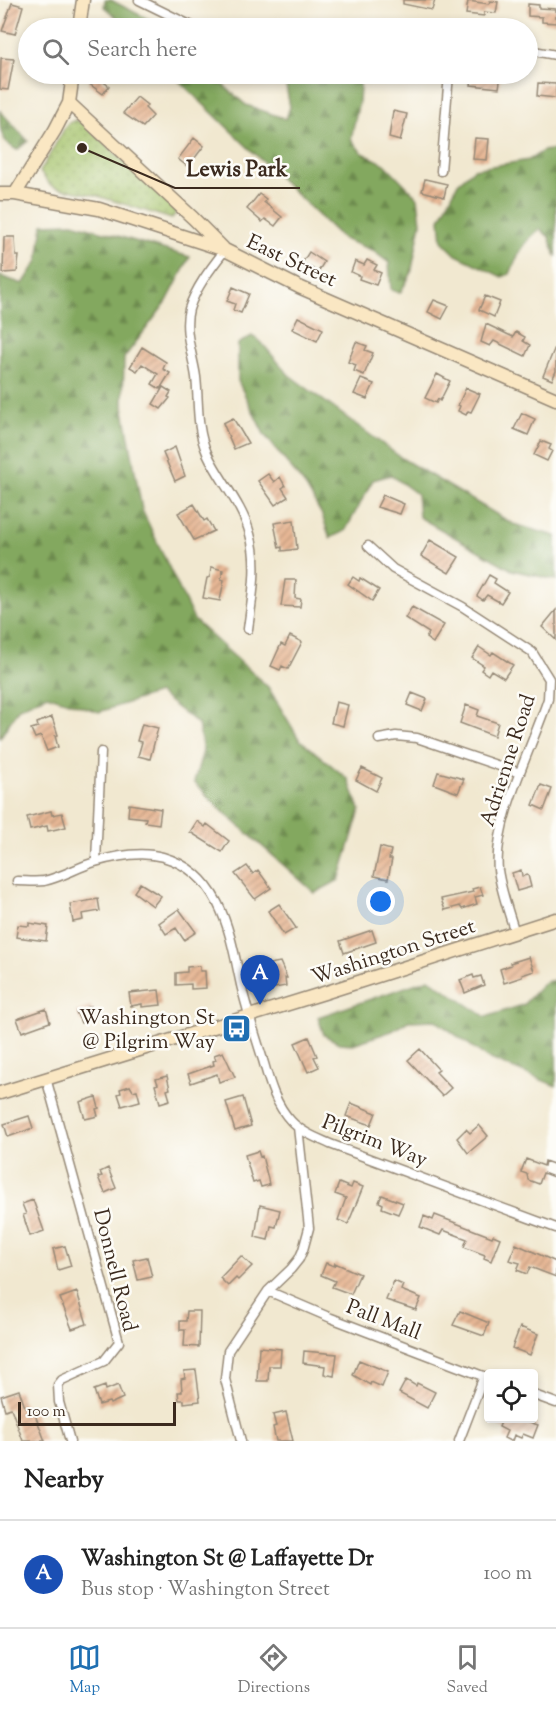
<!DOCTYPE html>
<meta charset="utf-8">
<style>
:root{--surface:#fff;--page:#f6f6f6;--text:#222;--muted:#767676;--line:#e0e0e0;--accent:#1f6fb2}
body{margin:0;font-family:"Sorts Mill Goudy",serif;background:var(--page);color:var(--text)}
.controls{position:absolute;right:18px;bottom:18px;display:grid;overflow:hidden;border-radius:6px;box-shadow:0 3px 9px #0003}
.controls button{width:54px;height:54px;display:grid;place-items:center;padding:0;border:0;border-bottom:2px solid var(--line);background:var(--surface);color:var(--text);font:30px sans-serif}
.scale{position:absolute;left:18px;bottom:15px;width:158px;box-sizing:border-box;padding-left:6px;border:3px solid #3b2a1e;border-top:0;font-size:16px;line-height:21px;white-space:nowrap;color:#3b2a1e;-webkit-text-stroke:4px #fdfcf7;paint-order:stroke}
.you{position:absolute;left:381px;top:902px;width:21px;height:21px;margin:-15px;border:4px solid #fff;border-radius:50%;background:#1a73e8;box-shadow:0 0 0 9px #1a73e833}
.badge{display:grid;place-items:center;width:39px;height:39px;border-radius:50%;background:var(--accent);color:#fff;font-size:20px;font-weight:700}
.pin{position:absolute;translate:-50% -50px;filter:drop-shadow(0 2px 3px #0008)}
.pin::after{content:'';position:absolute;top:32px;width:21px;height:18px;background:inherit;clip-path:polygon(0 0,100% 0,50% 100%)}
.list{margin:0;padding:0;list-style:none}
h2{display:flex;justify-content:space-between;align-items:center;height:78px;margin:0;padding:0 24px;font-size:26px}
h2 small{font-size:20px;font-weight:400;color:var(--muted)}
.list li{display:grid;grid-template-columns:39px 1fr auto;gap:18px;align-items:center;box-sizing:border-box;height:108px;padding:0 24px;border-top:2px solid var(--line)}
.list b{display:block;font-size:22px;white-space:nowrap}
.list p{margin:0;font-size:20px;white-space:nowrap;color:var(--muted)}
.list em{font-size:20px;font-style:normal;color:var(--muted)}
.icon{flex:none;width:33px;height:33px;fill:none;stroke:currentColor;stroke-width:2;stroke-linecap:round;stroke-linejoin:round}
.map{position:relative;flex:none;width:556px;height:1441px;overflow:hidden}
.search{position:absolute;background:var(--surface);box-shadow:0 3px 9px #0003;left:18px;right:18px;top:18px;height:66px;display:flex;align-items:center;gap:15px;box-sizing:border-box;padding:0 21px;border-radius:33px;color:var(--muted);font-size:22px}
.sheet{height:186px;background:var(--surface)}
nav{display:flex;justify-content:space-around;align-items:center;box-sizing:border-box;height:84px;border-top:2px solid var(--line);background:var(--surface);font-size:16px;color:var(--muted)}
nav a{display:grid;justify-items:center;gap:3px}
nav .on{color:var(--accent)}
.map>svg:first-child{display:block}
.forest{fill:url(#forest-firs);stroke:#5f693e;stroke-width:1.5}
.park{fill:url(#park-dots);stroke:#707644;stroke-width:1.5}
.building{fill:url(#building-hatch)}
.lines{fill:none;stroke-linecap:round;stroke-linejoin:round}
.street-casing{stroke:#968977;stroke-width:11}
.secondary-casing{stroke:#968977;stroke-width:15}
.street{stroke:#fff;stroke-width:8}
.secondary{stroke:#fae7c3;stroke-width:12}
.labels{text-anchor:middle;stroke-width:5;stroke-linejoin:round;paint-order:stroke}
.street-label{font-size:21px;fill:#3b2a1e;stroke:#fdfcf7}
.poi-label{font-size:21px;fill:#3b2a1e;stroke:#fdfcf7;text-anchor:end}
.leader{fill:none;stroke:#3b2a1e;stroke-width:2}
.callout-dot{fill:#3b2a1e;stroke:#fdfcf7;stroke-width:2}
.callout-label{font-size:22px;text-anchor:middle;font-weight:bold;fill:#3b2a1e;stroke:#fdfcf7;stroke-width:5;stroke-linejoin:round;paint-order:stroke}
</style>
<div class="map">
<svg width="556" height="1441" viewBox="0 0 556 1441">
<defs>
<pattern id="forest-firs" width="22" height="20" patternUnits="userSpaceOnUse" patternTransform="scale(1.5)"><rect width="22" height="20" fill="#83a85e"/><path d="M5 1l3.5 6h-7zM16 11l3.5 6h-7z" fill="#6c894d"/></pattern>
<pattern id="park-dots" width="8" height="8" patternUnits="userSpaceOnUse" patternTransform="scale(1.5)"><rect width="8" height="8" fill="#a4c26a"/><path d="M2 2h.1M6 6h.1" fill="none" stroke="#879e57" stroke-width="1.8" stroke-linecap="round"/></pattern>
<pattern id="building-hatch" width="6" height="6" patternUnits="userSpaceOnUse" patternTransform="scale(1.5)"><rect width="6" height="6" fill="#e7b795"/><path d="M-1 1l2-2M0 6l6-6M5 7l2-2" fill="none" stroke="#bc9579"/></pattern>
</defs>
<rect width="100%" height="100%" fill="#fdfcf7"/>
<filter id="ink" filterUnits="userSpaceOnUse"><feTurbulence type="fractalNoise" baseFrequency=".0167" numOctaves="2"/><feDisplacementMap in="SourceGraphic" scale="12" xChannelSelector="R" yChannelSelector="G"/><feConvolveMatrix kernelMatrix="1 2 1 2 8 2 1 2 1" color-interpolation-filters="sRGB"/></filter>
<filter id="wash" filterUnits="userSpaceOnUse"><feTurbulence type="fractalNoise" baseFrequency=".008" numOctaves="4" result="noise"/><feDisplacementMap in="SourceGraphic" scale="24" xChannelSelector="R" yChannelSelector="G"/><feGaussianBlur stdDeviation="1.35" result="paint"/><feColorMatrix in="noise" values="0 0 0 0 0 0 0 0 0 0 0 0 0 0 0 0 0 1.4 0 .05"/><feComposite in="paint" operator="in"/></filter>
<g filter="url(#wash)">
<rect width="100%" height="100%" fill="#f1e8d0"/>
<path class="forest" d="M105 0H111L165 28H126L113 14 104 7Z
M172 74H215V78L246 105 286 119 290 107 284 75 285 74H311L335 81 341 74H361L359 101 351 139 361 152 385 164 418 198 421 223 411 274 400 293 391 290 389 263 372 250 343 239Z
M0 111 28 141 17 150C0 141 0 131 0 111Z
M556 149V257L549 237 540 229C524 241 517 256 510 274L502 277 456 255 442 241 440 219 458 183 474 169 529 160 543 151Z
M73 223 190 257 167 301 124 358 123 405 142 510 194 620 268 687 299 739 348 779 360 810 339 880 315 893 218 807 194 782 203 751 198 724 158 693 99 712 47 695 19 708 0 738V276L23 284 38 261 43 224Z
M252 336 261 342 289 375 403 459 513 524 556 536V580L512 570 419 517 417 494 391 475 373 480 345 531 330 538 322 515 306 487 264 434 238 381V344Z
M429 979 486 1017 523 1005 545 982 556 980V1086L488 1058 435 1020 408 1021 392 1031 353 1044 339 1043 324 1035 318 1017Z"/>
<path class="park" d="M75 120 82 123 167 200 176 212 172 219 95 195 57 188 50 185 40 172 67 124Z"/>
<g id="blocks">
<path class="building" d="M403 0H435L432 10 403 4Z
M468 1 489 4 490 1 498 2 496 13 484 12V16L466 14Z
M12 3 23 6 15 34 2 31Z
M528 4 539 5V8L556 9V23L542 22V17L528 16Z
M1 58 14 59 8 90 0 89Z
M96 74H106L101 80 109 86 103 94 88 83Z
M473 74 501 75 499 88 471 85Z
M538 83 556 84V98L537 96Z
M137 97 147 105 145 108 153 116 143 127 123 113Z
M393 111 407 114 400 141 389 138Z
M194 138 204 146 188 167 178 159Z
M475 138 489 139 487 160 473 159Z
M425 179 447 184 444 197 422 191Z
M259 194 266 199 264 202 282 217 275 226 265 219 262 222 247 209Z
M4 237H15L16 256H19L17 272 3 273Z
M309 252 324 262 318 272 302 263Z
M367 260 377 265 374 270 381 273 376 285 359 279 360 276 351 272 355 261 364 265Z
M233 287 249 294 241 313 233 310 235 304 227 301Z
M485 296 500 302 494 317 479 310Z
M434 300 449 306 442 319 428 312Z
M298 317 323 329 317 341 292 329Z
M486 324 513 337 516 332 525 337 523 341 530 345 525 356 494 341 490 346 481 342Z
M356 342 367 346 365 350 373 353 364 375 354 371 356 365 348 362Z
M556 345V371L552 380 543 376Z
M142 347 166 362 163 369 170 373 160 389 152 384 158 374 142 364 137 371 130 367Z
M437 374 450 381 440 401 438 399 436 403 425 398Z
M361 379 374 384 367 399 354 394Z
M163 387 171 392 168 397 170 398 161 409 153 404Z
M466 388 480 394 471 412 468 411 466 415 458 411 460 406 458 405Z
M522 413 535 419 528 435 514 429Z
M233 418 248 443 234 449 223 423Z
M541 441 551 445 549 449 552 451 547 461 534 455Z
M175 447 185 476 175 481 163 453Z
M268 474 274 482 280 477 285 486 282 488 288 497 275 505 258 481Z
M383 495 404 504 400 514 377 507Z
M194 504 204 521 207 519 214 531 194 540 178 513Z
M294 520 297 549 282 551V547L279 548 274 523Z
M430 540 459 557 449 573 421 556Z
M211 567 223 570 221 579 224 580 220 601 203 598 207 578 210 577Z
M489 575 496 579 494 583 508 592 501 603 487 595 483 600 477 596Z
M353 577 359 581 360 578 379 590 372 601 348 584Z
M285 580H296L295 598 301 599 300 607 281 606Z
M412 607 444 625 433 643 426 638 429 633 405 618Z
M556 610V640L542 627Z
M290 636 302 642 288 669 282 666 280 670 271 666 281 644 285 646Z
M479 647 491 655 493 652 513 665 504 678 491 670 488 675 481 670 484 666 472 658Z
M412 693 427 699 422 711 407 705Z
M336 702 348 705 343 726 331 723Z
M466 705 479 710 477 716 498 723 494 736 460 723Z
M52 717 58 735 55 736 58 747 47 751 41 736 35 738 31 729 38 727 37 723Z
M142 724 158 728 150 759 138 756 142 742 137 741Z
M362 768 382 778 376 791 356 780Z
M438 772 464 779 458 793 434 784Z
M541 785 552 789 544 810 533 805Z
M129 804 161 809 159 824 145 822 146 818 128 816Z
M51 811 52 815 62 813 66 827 48 831 47 826 30 830 27 817Z
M197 821 205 827 207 824 229 841 222 852 190 832Z
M380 847 391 850 389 859H392L388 879 374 876Z
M247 866 253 874 258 870 271 888 255 899 235 874Z
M521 870 522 876 528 875 531 887 517 891 512 873Z
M140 883 161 896 153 906 134 892Z
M480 887 483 895 475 897 477 904 462 909 460 906 445 910 441 899 473 892 472 889Z
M98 899 100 911 82 914 83 920 73 922 70 904Z
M279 904 296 928 284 935 268 911Z
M179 909 196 932 184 940 176 928 166 934 159 923Z
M29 923 48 926 46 941 16 937 18 925 29 926Z
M372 930 376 942 344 953 340 941Z
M529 957 534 971 522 975V977L504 983 500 969 511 965 510 963Z
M280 962 287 978H285L286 986 275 988 269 964Z
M200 966V971H205L206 988 191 989V984L176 985V973L187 972V967Z
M473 975 474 978 481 976 484 985 465 993 460 980Z
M159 990 161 1005 142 1007V1004L131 1006 129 993Z
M91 1006 95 1018 81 1023 76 1012Z
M46 1009 50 1022 22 1032 17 1019Z
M309 1037 317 1056 314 1057 319 1067 308 1072 295 1043Z
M420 1049 439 1070 436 1072 451 1088 442 1096 408 1060Z
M223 1052 235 1077 219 1082 217 1074 191 1083 188 1074 214 1065 213 1061 216 1060 214 1055Z
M167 1076 170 1089 167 1090 170 1100 160 1103 155 1085 158 1084 156 1079Z
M130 1086 133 1091 137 1090 140 1101 122 1106 118 1094 121 1093 120 1089Z
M96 1097 99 1108 96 1109 98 1116 85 1119 80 1102Z
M243 1097 251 1126 235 1131 226 1102Z
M351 1103 376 1113 371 1125 346 1116Z
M29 1116 33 1128 8 1137 4 1124Z
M479 1125 488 1136 468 1153 457 1138 466 1129 470 1133Z
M258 1151 260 1157 262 1156 268 1179 269 1185 261 1187 259 1181 253 1183 245 1155Z
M526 1159 544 1166 545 1161 556 1165V1178L543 1173 539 1184 528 1180 527 1174 521 1172Z
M108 1168 116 1188 105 1193 98 1177 102 1176 100 1172Z
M339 1183 351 1188 353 1183 363 1187 348 1224 338 1220 346 1198 335 1194Z
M382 1195 403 1203 398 1214 382 1208 383 1204 379 1202Z
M33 1200 44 1231 30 1236 23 1215 26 1214 22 1204Z
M260 1205 280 1210 276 1227 271 1226 268 1240 255 1237Z
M435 1215 492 1237 493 1235 500 1238 491 1261 484 1258 485 1255 464 1247 467 1239 443 1230 440 1235 420 1227 424 1216 433 1220Z
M516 1244 556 1262V1277L530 1267 527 1274 517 1270 520 1263 509 1260Z
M65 1246 71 1266 58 1270 53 1249Z
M241 1256 252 1266 238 1280 236 1278 228 1286 220 1278Z
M147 1257 152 1277 138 1280 133 1260Z
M326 1263 334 1266 335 1263 360 1274 351 1294 332 1287 335 1281 321 1275Z
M394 1281 403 1285 401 1290 421 1298 416 1310 386 1300Z
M77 1292 87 1324 72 1329 60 1298Z
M187 1311H200L199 1347 184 1346 185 1330H180V1321H186Z
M460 1311 489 1323 484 1336 453 1325Z
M520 1327 538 1334 530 1355 512 1348Z
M259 1347 281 1349 280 1366H269L268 1381H257Z
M304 1351 337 1354 334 1376 324 1374 325 1366 303 1363Z
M359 1360 388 1372 382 1387 371 1382 370 1385 353 1375Z
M196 1370 200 1401 184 1403V1400H179L178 1392H182L181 1379 185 1378 184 1371Z
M406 1380 416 1386 417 1383 435 1392 427 1408 399 1393Z
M118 1385 123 1398 110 1404 109 1402 99 1405 94 1390 105 1386 106 1390Z
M19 1390 25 1407 28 1406 31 1414 34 1412 45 1441H23L11 1408 5 1410 1 1396Z
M286 1412 293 1441H276L273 1427 276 1426 273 1415Z
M502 1419H521L538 1425 533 1438 523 1434 521 1438 514 1435 512 1441H510L504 1438 507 1431 499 1427Z"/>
</g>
</g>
<g filter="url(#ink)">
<use href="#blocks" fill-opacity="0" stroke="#968977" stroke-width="1.5"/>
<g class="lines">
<defs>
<path id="street" d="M139 0 196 28
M330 28 363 26 381 28
M528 50 556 55
M441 171 449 74
M225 250C211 268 196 287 189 309 183 331 193 355 196 377 199 403 196 428 207 453 220 481 242 504 250 534 259 565 252 598 248 629
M368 546 393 569 463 607 532 652 549 679 548 699C533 746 493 821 498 870 501 891 509 913 515 933
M379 739 396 736 417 738 520 773
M96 861 101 752
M17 881C26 881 35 882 44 881 62 877 78 867 95 862 115 856 142 851 163 857 222 874 230 934 241 985 247 1010 255 1035 263 1060 269 1081 275 1104 291 1121 301 1132 317 1138 330 1144L556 1228
M46 1078 119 1342 104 1361 62 1380 58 1385 59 1402 70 1441
M268 1291 331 1318 488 1378
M534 1395 556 1403
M241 1441 225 1379 228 1351 268 1291 291 1269 299 1259 303 1250 309 1228 298 1127
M459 1441 484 1376"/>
<path id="secondary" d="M79 28 83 0
M69 103 193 218 223 248
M0 194H15L99 209 225 250 299 287 556 399
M15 194 55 130 69 103 73 74
M0 1093 324 993 556 919"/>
</defs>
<use href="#street" class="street-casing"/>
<use href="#secondary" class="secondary-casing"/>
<use href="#street" class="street"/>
<use href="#secondary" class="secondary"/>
</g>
</g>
<defs>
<symbol id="bus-square" viewBox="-11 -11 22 22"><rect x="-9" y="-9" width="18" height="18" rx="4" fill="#1f6fb2" stroke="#fdfcf7"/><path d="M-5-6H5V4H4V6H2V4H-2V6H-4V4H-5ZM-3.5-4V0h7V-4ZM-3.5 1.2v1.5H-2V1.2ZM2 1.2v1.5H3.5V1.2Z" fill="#fff"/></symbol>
</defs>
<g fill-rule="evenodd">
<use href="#bus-square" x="220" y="1012" width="33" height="33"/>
</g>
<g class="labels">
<g class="street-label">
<text transform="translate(292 260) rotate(25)" y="7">East Street</text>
<text transform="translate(507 760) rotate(-72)" y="7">Adrienne Road</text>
<text transform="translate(393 951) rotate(-18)" y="7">Washington Street</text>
<text transform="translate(375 1140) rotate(21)" y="7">Pilgrim Way</text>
<text transform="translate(116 1270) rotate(76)" y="7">Donnell Road</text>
<text transform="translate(384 1319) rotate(21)" y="7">Pall Mall</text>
</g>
<g class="poi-label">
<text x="215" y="1024">Washington St<tspan x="215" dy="24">@ Pilgrim Way</tspan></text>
</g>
</g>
<path class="leader" d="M82 148L175 188H300"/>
<circle class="callout-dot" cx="82" cy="148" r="6"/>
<g class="callout-label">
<text x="237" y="176">Lewis Park</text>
</g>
</svg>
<div class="controls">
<button><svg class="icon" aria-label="locate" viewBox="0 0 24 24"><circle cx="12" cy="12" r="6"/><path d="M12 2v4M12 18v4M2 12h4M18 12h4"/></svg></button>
</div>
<div class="scale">100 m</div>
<div class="you"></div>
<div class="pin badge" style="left:260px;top:1005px;background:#1a4fb4">A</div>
<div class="search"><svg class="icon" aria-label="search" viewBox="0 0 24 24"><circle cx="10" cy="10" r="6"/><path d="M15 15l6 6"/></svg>Search here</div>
</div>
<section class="sheet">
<h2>Nearby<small></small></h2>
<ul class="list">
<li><span class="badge" style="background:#1a4fb4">A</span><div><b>Washington St @ Laffayette Dr</b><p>Bus stop · Washington Street</p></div><em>100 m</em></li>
</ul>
</section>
<nav>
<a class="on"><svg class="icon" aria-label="map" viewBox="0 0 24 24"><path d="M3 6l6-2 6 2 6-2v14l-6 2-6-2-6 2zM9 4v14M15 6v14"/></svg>Map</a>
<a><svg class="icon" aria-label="directions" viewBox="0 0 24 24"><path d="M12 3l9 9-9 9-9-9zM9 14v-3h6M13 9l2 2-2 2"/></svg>Directions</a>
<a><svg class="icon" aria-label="saved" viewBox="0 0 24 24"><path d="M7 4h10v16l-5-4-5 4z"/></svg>Saved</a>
</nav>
